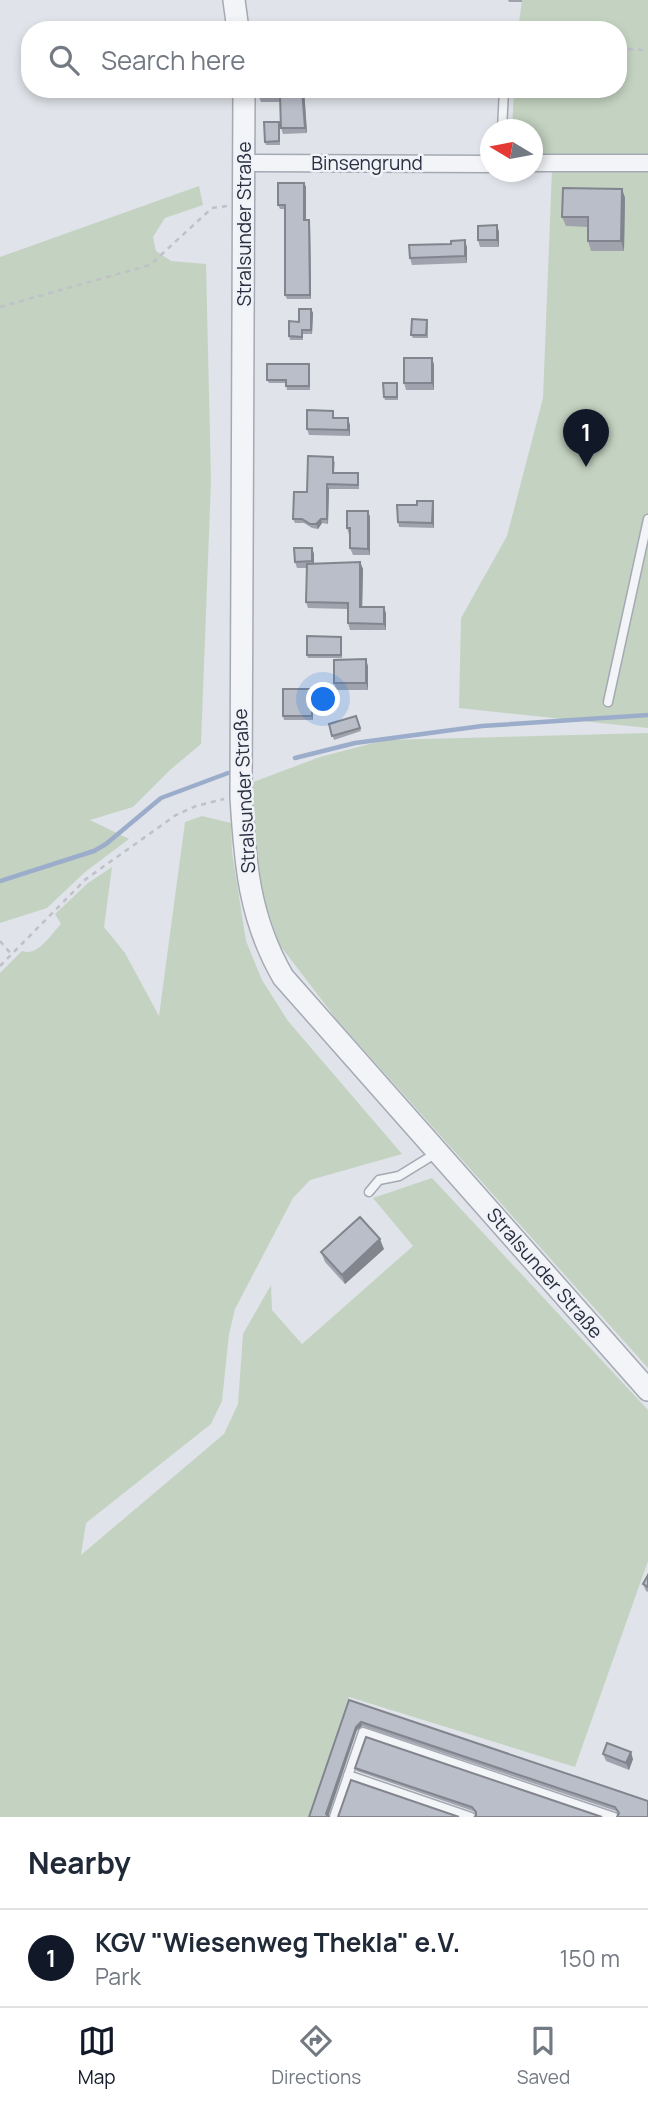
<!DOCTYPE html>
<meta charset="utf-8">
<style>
:root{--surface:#fff;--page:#f6f6f7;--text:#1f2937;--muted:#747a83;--line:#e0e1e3;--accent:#111827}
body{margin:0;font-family:Manrope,sans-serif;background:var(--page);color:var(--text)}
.compass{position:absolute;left:480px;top:119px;width:63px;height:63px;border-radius:50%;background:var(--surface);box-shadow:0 4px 10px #0003;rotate:280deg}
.you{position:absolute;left:324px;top:700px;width:24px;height:24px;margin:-18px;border:5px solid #fff;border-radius:50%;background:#1a73e8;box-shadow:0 0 0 10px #1a73e833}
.badge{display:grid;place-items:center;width:46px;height:46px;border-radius:50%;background:var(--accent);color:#fff;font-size:23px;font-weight:700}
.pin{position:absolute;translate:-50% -58px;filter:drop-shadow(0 2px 4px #0008)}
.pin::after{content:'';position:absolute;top:37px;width:24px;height:21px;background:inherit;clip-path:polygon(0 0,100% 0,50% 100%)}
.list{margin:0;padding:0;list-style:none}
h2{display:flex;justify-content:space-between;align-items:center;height:91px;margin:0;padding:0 28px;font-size:30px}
h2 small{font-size:23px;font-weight:400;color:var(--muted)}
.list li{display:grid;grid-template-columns:46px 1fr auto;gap:21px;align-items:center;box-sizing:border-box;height:98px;padding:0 28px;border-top:2px solid var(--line)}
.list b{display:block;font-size:26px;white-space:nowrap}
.list p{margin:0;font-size:23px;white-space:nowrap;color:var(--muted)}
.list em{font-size:23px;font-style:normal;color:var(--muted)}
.icon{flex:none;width:38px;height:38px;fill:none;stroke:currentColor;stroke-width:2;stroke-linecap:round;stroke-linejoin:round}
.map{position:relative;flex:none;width:648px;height:1817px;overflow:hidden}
.search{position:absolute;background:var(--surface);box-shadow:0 4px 10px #0003;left:21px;right:21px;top:21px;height:77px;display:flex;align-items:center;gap:18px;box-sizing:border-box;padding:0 24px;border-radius:28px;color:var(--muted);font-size:26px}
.sheet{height:189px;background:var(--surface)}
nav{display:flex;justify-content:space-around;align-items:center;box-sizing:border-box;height:98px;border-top:2px solid var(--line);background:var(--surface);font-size:19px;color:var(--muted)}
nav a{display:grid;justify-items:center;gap:4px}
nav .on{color:var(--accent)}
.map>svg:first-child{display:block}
.green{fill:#c4d3c1}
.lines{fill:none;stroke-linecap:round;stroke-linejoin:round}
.stream{stroke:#9badca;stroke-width:4.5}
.service-casing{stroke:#a5a9b3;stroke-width:11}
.minor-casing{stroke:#a5a9b3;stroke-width:19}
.tertiary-casing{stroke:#a5a9b3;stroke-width:24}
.path{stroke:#bec1c8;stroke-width:2.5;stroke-dasharray:5 5;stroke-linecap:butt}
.service{stroke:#f3f4f7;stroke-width:8}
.minor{stroke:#f3f4f7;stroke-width:16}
.tertiary{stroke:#f3f4f7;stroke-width:21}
.wall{fill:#a0a3ad}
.shaded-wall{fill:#82858d}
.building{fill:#babec9;stroke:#82858d;stroke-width:2}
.labels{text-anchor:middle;stroke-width:5;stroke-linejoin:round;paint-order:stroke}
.street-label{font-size:19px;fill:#282f41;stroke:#f0f2f7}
</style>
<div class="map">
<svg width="648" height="1817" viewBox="0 0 648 1817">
<rect width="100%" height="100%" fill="#e0e3e9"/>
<path class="green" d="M522 0H648V159L533 158 532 130H512L514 89H618V30H518Z
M648 168V728L459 708 461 618 507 536 543 398 552 169Z
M199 186 203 205 165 218 153 237 156 251 171 261 206 264 211 480 201 744 170 770 133 807 90 820 129 839 85 872 47 908 0 923V257Z
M648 733V1368L337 1020 279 944 259 883 253 830V782L320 757 385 740Z
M202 816 231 823 232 852 246 941 262 980 288 1021 402 1154 310 1180 293 1198 235 1309 229 1334 222 1401 211 1424 86 1523 81 1555 224 1434 238 1404 243 1334 271 1285 272 1310 302 1344 413 1246 373 1198 432 1178 648 1410V1561L575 1767 349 1697 308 1817H0V973L22 951C38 957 50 935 61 924L55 914 88 883 112 867 104 927 125 953 159 1016 185 822Z"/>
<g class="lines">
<path class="stream" d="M295 758 355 743 482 726 648 715
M0 881 94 851 106 844 161 798 228 773"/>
<defs>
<path id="service" d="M502 130 504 89
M608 702 648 519
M369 1192 379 1180 399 1176 438 1152
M348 1775 471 1817
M334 1817 363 1732 614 1817"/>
<path id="minor" d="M244 163 490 164
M532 163H648"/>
<path id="tertiary" d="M234 0 238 30
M244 89 241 797C245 863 249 918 283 977L648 1390"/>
</defs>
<use href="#service" class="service-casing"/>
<use href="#minor" class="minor-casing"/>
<use href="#tertiary" class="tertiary-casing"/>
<path class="path" d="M618 49 648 50
M0 307 150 265 212 208 227 206
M0 941 12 955
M0 966 86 879 176 815 196 806 224 799"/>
<use href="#service" class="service"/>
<use href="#minor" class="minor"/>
<use href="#tertiary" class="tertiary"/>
</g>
<path class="wall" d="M508 0H522V2H509Z
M304 89 307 133 283 134 281 128 280 102H261L259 97Z
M280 125V145H266L265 142Z
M304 183 306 187V220H309L310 224 311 299H287L285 295V209H280L278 205Z
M622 189 625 198 624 251H591L588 241V227L566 226 562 217Z
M497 225 499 232V247H480L478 240Z
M467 247V263L412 265 410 258Z
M311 309 313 313 312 334H303V340H290L289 336 299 322Z
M427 320 428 323V338H413L411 335Z
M432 358 434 365V390H406L404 383Z
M310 367V390H287L286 383H269L267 380Z
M398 386V400H385L384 397Z
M335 418 350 425V436L309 435 307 429Z
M335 461 334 473 359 478V489H329L328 524 322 523 318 529 312 528 304 523H295L293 519 307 492Z
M433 501 434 506V528L399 527 398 522Z
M368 511 370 517V555H353L350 548V535H349L347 528Z
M312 548 314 554V564L360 562 363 569 362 607 386 613V630H350L348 623V609L308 608 306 602 307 568H297L295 562Z
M341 637 342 640V658H308L307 655Z
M368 666V690H336L334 683Z
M313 692V720H284L283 716Z
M356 716 361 731 334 740 329 724Z
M384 1249 345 1284 325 1262 321 1252Z
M648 1575V1592L646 1591 643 1584Z
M349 1700 648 1801 619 1814 616 1811 362 1726 357 1730 309 1817Z
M603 1754 633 1759 629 1770 606 1761Z
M355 1768 602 1817 476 1816V1814L473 1811 357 1771Z"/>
<path class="shaded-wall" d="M302 89H304L307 133 305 128Z
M304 183 306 187V224L304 220Z
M622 189 625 198 624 251 621 241Z
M309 220 310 224 311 299 310 295Z
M497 225 499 232V247L497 240Z
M465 240 467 247V263L465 256Z
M311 309 313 313 312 334 311 330Z
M432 358 434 365V390L432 383Z
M348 418 350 425V436L348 430Z
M327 484 329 489 328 524 327 519Z
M433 501 434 506V528L432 523Z
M368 511 370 517V555L368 549Z
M321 519 322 523 318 529 316 524Z
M312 548 314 554V568L312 561Z
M360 562 363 569 362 613 360 607Z
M384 607 386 613V630L384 624Z
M366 659 368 666V690L366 683Z
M312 689 313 692V720L312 716Z
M380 1239 384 1249 345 1284 342 1275Z
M361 1722 362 1726 357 1730 328 1817 326 1814 356 1727Z
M631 1752 633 1759 629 1770 626 1763Z"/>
<path class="building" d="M259 89H302L305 128H281L280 96 259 97Z
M264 122H279V141L265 142Z
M278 183H304V220H309L310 295H285V205H278Z
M563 188 622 189 621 241H588V217H562Z
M497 225V240H478V226Z
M465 240V256L410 258 409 245 451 244V241Z
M299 309H311V330H302V337L289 336V321L299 322Z
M412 319 427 320 426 335H411Z
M404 358H432V383H404Z
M267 364H309V386H286V380H267Z
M383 383H397V397H384Z
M307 410 333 411V418H348V430L307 429Z
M308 456 333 457V473H358V485L327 484V519H321L316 524H310L302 519H293L294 492H307Z
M417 501H433L432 523 398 522 397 505H417Z
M347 511H368V549L350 548V528H347Z
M294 548H312V561L295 562Z
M360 562V607H384V624L348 623V603L306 602 307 564Z
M307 636 341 637V655H307Z
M366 659V683H334V660Z
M283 689H312V716H283Z
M356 716 360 728 332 736 329 724Z
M360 1217 380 1239 342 1275 321 1252Z
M648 1575V1587L643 1584Z
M349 1700 648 1801V1817H617L619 1813 615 1807 361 1722 356 1727 326 1814 329 1817H309Z
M366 1737 602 1817H474L476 1816V1812L472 1807 355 1768Z
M607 1743 631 1752 626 1763 603 1754Z
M351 1780 459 1817H338Z"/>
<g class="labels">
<g class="street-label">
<text x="367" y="170">Binsengrund</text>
<text transform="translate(244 224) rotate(-90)" y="7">Stralsunder Straße</text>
<text transform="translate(244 791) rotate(-93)" y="7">Stralsunder Straße</text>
<text transform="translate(545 1273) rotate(49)" y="7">Stralsunder Straße</text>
</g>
</g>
</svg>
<svg class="compass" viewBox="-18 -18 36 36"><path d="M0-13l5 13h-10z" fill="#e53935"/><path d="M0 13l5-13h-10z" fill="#747a83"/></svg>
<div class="you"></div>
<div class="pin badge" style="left:586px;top:467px">1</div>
<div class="search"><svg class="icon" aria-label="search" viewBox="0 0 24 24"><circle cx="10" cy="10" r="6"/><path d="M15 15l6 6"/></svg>Search here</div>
</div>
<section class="sheet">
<h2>Nearby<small></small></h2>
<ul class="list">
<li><span class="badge">1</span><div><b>KGV &quot;Wiesenweg Thekla&quot; e.V.</b><p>Park</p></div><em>150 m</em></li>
</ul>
</section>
<nav>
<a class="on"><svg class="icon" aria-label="map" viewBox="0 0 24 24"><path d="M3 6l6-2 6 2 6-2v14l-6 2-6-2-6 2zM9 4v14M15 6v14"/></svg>Map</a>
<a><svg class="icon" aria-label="directions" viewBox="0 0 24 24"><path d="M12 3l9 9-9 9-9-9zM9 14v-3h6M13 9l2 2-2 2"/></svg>Directions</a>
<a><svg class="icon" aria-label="saved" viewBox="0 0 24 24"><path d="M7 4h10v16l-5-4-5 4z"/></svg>Saved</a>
</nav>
